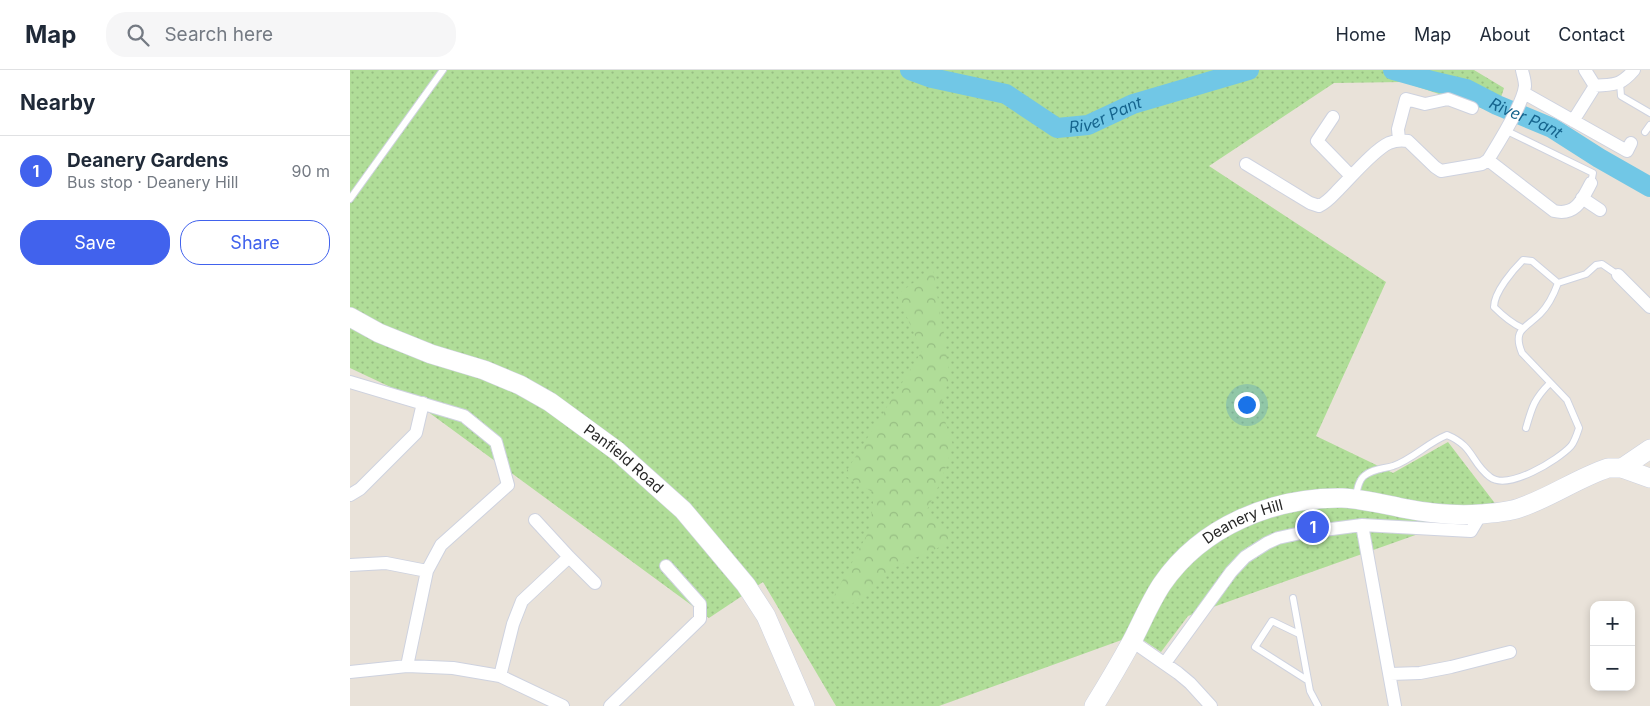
<!DOCTYPE html>
<meta charset="utf-8">
<style>
:root{--surface:#fff;--page:#f6f6f7;--text:#1f2937;--muted:#747a83;--line:#e0e1e3;--accent:#4162ed}
body{margin:0;font-family:Inter,sans-serif;background:var(--page);color:var(--text)}
.controls{position:absolute;right:15px;bottom:15px;display:grid;overflow:hidden;border-radius:10px;box-shadow:0 2px 8px #0003}
.controls button{width:45px;height:45px;display:grid;place-items:center;padding:0;border:0;border-bottom:1px solid var(--line);background:var(--surface);color:var(--text);font:25px sans-serif}
.you{position:absolute;left:896px;top:334px;width:18px;height:18px;margin:-12px;border:4px solid #fff;border-radius:50%;background:#1a73e8;box-shadow:0 0 0 8px #1a73e833}
.badge{display:grid;place-items:center;width:32px;height:32px;border-radius:50%;background:var(--accent);color:#fff;font-size:16px;font-weight:700}
.pin{position:absolute;translate:-50% -50%;border:2px solid #fff;box-shadow:0 1px 5px #0006}
.list{margin:0;padding:0;list-style:none}
h2{display:flex;justify-content:space-between;align-items:center;height:65px;margin:0;padding:0 20px;font-size:21px}
h2 small{font-size:16px;font-weight:400;color:var(--muted)}
.list li{display:grid;grid-template-columns:32px 1fr auto;gap:15px;align-items:center;box-sizing:border-box;height:70px;padding:0 20px;border-top:1px solid var(--line)}
.list b{display:block;font-size:19px;white-space:nowrap}
.list p{margin:0;font-size:16px;white-space:nowrap;color:var(--muted)}
.list em{font-size:16px;font-style:normal;color:var(--muted)}
.actions{display:flex;gap:10px;padding:15px 20px}
.actions a{flex:1;padding:11px 0;border:1px solid var(--accent);border-radius:20px;text-align:center;font-size:18px;color:var(--accent)}
.actions .main{background:var(--accent);color:#fff}
.icon{flex:none;width:28px;height:28px;fill:none;stroke:currentColor;stroke-width:2;stroke-linecap:round;stroke-linejoin:round}
.map{position:relative;flex:none;width:1300px;height:636px;overflow:hidden}
header{display:flex;align-items:center;gap:30px;box-sizing:border-box;height:70px;padding:0 25px;background:var(--surface);border-bottom:1px solid var(--line)}
header strong{font-size:24px}
nav{display:flex;gap:28px;margin-inline-start:auto;font-size:18px}
.search{width:350px;height:45px;background:var(--page);display:flex;align-items:center;gap:12px;box-sizing:border-box;padding:0 18px;border-radius:20px;color:var(--muted);font-size:19px}
main{display:flex}
aside{flex:1;background:var(--surface)}
.map>svg:first-child{display:block}
.grass{fill:url(#grass-dots)}
.forest{fill:url(#forest-crowns)}
.lines{fill:none;stroke-linecap:round;stroke-linejoin:round}
.river{stroke:#71c7e6;stroke-width:20}
.lane-casing{stroke:#ced2df;stroke-width:8}
.street-casing{stroke:#ced2df;stroke-width:14}
.secondary-casing{stroke:#ced2df;stroke-width:20}
.lane{stroke:#fff;stroke-width:6}
.street{stroke:#fff;stroke-width:12}
.secondary{stroke:#fff;stroke-width:19}
.labels{text-anchor:middle;stroke-width:5;stroke-linejoin:round;paint-order:stroke}
.street-label{font-size:15px;fill:#272727;stroke:#fff}
.water-label{font-size:16px;font-style:italic;fill:#15648d;stroke:#fff}
</style>
<header>
<strong>Map</strong>
<div class="search"><svg class="icon" aria-label="search" viewBox="0 0 24 24"><circle cx="10" cy="10" r="6"/><path d="M15 15l6 6"/></svg>Search here</div>
<nav><a>Home</a><a>Map</a><a>About</a><a>Contact</a></nav>
</header>
<main>
<aside>
<h2>Nearby<small></small></h2>
<ul class="list">
<li><span class="badge">1</span><div><b>Deanery Gardens</b><p>Bus stop · Deanery Hill</p></div><em>90 m</em></li>
</ul>
<div class="actions"><a class="main">Save</a><a>Share</a></div>
</aside>
<div class="map">
<svg width="1300" height="636" viewBox="0 0 1300 636">
<defs>
<pattern id="grass-dots" width="8" height="8" patternUnits="userSpaceOnUse" patternTransform="scale(1.25)"><rect width="8" height="8" fill="#b0dd98"/><path d="M2 2h.1M6 6h.1" fill="none" stroke="#97be83" stroke-width="1.8" stroke-linecap="round"/></pattern>
<pattern id="forest-crowns" width="20" height="18" patternUnits="userSpaceOnUse" patternTransform="scale(1.25)"><rect width="20" height="18" fill="#b0dd98"/><path d="M2 6a3 3 0 1 1 6 0M12 15a3 3 0 1 1 6 0" fill="none" stroke="#97be83"/></pattern>
</defs>
<rect width="100%" height="100%" fill="#e9e2d9"/>
<path class="grass" d="M0 0H1124L1154 18 1146 43 1053 12 984 13 859 96 1036 212 966 366 1043 403 1098 372 1147 436 838 546 811 582 790 568 791 563 589 636H486L413 512 359 548 51 322 0 298Z"/>
<path class="forest" d="M583 198 600 307 590 336 603 375 591 411 577 440 605 470 546 497 502 534 483 528 520 459 524 423 494 405 572 281 547 225Z"/>
<g class="lines">
<g class="river">
<path id="s1" d="M560 0 582 8 656 24 707 58 738 55 783 34 899 0"/>
<path id="s2" d="M1043 0 1082 11 1116 19 1147 35 1202 58 1249 88 1300 117"/>
</g>
<defs>
<path id="lane" d="M1270 13 1271 26 1300 43
M1155 60 1243 103 1241 113
M1295 62 1300 55
M0 129 93 0
M1208 213 1236 204 1246 195 1252 194 1268 205
M1176 358C1182 337 1184 329 1200 313
M1006 428C1006 422 1009 410 1014 406 1022 399 1032 399 1043 396 1063 389 1077 373 1097 365 1124 376 1121 393 1140 407 1158 421 1208 390 1221 376 1225 371 1227 364 1229 358L1217 330 1172 283C1162 259 1176 258 1190 244 1198 236 1204 224 1208 213L1182 191 1173 190C1163 200 1144 222 1144 237 1152 245 1161 253 1172 258
M943 528 960 621 968 636
M949 564 922 551 905 577 957 610"/>
<path id="street" d="M1235 0 1245 16C1265 14 1270 16 1284 0
M1174 23 1277 81 1281 73
M983 47 967 71 1001 106
M1223 51 1245 16
M1049 70 1048 59 1056 29 1075 34 1098 29 1122 38
M1138 90 1204 141C1226 146 1232 130 1241 113
M896 94 960 133 969 136C978 132 983 125 990 118 1002 106 1024 80 1039 73 1046 70 1052 70 1058 71L1085 97 1091 101 1132 94 1138 90C1149 72 1173 35 1175 16 1175 10 1173 5 1172 0
M1232 128 1250 140
M1268 205 1300 237
M0 312 114 346 146 372 158 415 91 475 77 501 57 596
M0 425 10 419 66 363 73 333
M185 450 219 487 245 513
M1012 455 1045 636
M0 495 36 493 77 501
M782 571 828 603 840 613 861 636
M815 593 881 502 895 487 917 473 928 468 951 463 1012 455 1121 461 1131 444
M0 602 57 596 103 598 150 606 213 636
M1040 604 1070 603 1101 597 1160 582
M150 606 163 554 172 531 219 487
M260 636 350 549V534L316 496"/>
<g id="secondary">
<path id="s3" d="M0 247 29 263 81 284 134 300 170 315 200 332 267 381 333 440 396 515 416 546 455 636"/>
<path d="M1272 398 1300 379"/>
<path id="s4" d="M744 636C757 615 770 593 782 571 792 552 800 532 812 514 852 456 923 427 992 428 1013 429 1032 434 1052 438 1077 443 1105 446 1131 444 1143 443 1160 442 1172 437 1201 427 1228 408 1258 398H1272L1300 408"/>
</g>
</defs>
<use href="#lane" class="lane-casing"/>
<use href="#street" class="street-casing"/>
<use href="#secondary" class="secondary-casing"/>
<use href="#lane" class="lane"/>
<use href="#street" class="street"/>
<use href="#secondary" class="secondary"/>
</g>
<g class="labels">
<g class="street-label">
<text dy="5" stroke="none"><textPath href="#s3" startOffset="311">Panfield Road</textPath></text>
<text dy="5" stroke="none"><textPath href="#s4" startOffset="244">Deanery Hill</textPath></text>
</g>
<g class="water-label">
<text dy="6" stroke="none"><textPath href="#s1" startOffset="211">River Pant</textPath></text>
<text dy="6" stroke="none"><textPath href="#s2" startOffset="142">River Pant</textPath></text>
</g>
</g>
</svg>
<div class="controls">
<button>+</button>
<button>−</button>
</div>
<div class="you"></div>
<div class="pin badge" style="left:963px;top:457px">1</div>
</div>
</main>
